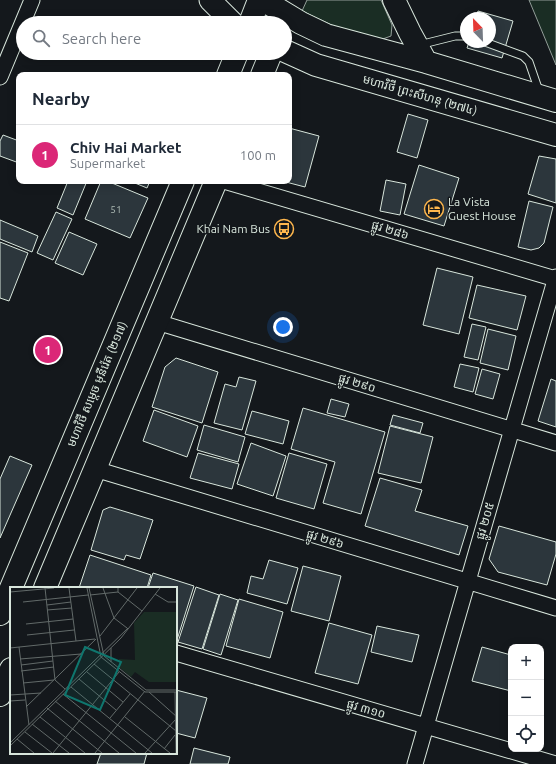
<!DOCTYPE html>
<meta charset="utf-8">
<style>
:root{--surface:#fff;--page:#f6f6f7;--text:#1f2937;--muted:#747a83;--line:#e0e1e3;--accent:#db2777}
body{margin:0;font-family:Ubuntu,"Noto Sans Khmer",sans-serif;background:var(--page);color:var(--text)}
.controls{position:absolute;right:12px;bottom:12px;display:grid;overflow:hidden;border-radius:8px;box-shadow:0 2px 10px #0003}
.controls button{width:36px;height:36px;display:grid;place-items:center;padding:0;border:0;border-bottom:1px solid var(--line);background:var(--surface);color:var(--text);font:20px sans-serif}
.compass{position:absolute;left:460px;top:12px;width:36px;height:36px;border-radius:50%;background:var(--surface);box-shadow:0 2px 10px #0003;rotate:337deg}
.you{position:absolute;left:283px;top:327px;width:14px;height:14px;margin:-10px;border:3px solid #fff;border-radius:50%;background:#1a73e8;box-shadow:0 0 0 6px #1a73e833}
.badge{display:grid;place-items:center;width:26px;height:26px;border-radius:50%;background:var(--accent);color:#fff;font-size:13px;font-weight:700}
.pin{position:absolute;translate:-50% -50%;border:2px solid #fff;box-shadow:0 1px 4px #0006}
.list{margin:0;padding:0;list-style:none}
h2{display:flex;justify-content:space-between;align-items:center;height:52px;margin:0;padding:0 16px;font-size:17px}
h2 small{font-size:13px;font-weight:400;color:var(--muted)}
.list li{display:grid;grid-template-columns:26px 1fr auto;gap:12px;align-items:center;box-sizing:border-box;height:60px;padding:0 16px;border-top:1px solid var(--line)}
.list b{display:block;font-size:15px;white-space:nowrap}
.list p{margin:0;font-size:13px;white-space:nowrap;color:var(--muted)}
.list em{font-size:13px;font-style:normal;color:var(--muted)}
.icon{flex:none;width:22px;height:22px;fill:none;stroke:currentColor;stroke-width:2;stroke-linecap:round;stroke-linejoin:round}
.map{position:relative;flex:none;width:556px;height:764px;overflow:hidden}
.search{position:absolute;background:var(--surface);box-shadow:0 2px 10px #0003;left:16px;top:16px;width:276px;height:44px;display:flex;align-items:center;gap:10px;box-sizing:border-box;padding:0 14px;border-radius:22px;color:var(--muted);font-size:15px}
.panel{position:absolute;background:var(--surface);box-shadow:0 2px 10px #0003;left:16px;top:72px;width:276px;height:112px;border-radius:8px}
.map>svg:first-child{display:block}
.green{fill:#1a2d24;stroke:#939e99}
.building{fill:#2c363c;stroke:#d8e6dc}
.lines{fill:none;stroke-linecap:round;stroke-linejoin:round}
.service-casing{stroke:#d8e6dc;stroke-width:9}
.minor-casing{stroke:#d8e6dc;stroke-width:17}
.secondary-casing{stroke:#d8e6dc;stroke-width:23}
.primary-casing{stroke:#d8e6dc;stroke-width:24}
.service{stroke:#14181c;stroke-width:7}
.minor{stroke:#14181c;stroke-width:15}
.secondary{stroke:#14181c;stroke-width:21}
.primary{stroke:#14181c;stroke-width:22}
.labels{text-anchor:middle;stroke-width:3;stroke-linejoin:round;paint-order:stroke}
.number-label{font-size:10px;fill:#adbab4}
.street-label{font-size:12px;fill:#d8e6dc;stroke:#14181c}
.poi-label{font-size:12px;fill:#d8e6dc;stroke:#14181c;text-anchor:start}
.inset-road{fill:none;stroke:#626a69;stroke-width:1}
.view{fill:#0f766e;fill-opacity:0.15;stroke:#0f766e;stroke-width:2}
.inset-edge{fill:none;stroke:#d8e6dc;stroke-width:2}
</style>
<div class="map">
<svg width="556" height="764" viewBox="0 0 556 764">
<rect width="100%" height="100%" fill="#14181c"/>
<path class="green" d="M307 0H381L392 25 391 36 380 40 336 27 302 11Z
M529 0H556V65Z"/>
<path class="building" d="M478 11 513 21 502 58 467 48 469 42H490V18H476Z
M408 114 428 120 417 158 397 152Z
M289 128 319 136 305 187 282 181H289Z
M3 135 19 141V163L0 156V141Z
M539 156 556 159V203L528 194Z
M419 165 459 178 444 226 404 214Z
M386 180 406 184 400 215 380 211Z
M68 181H87L73 215 57 208Z
M101 181H107L148 198 130 238 85 219Z
M130 181H150L147 188Z
M529 201 553 207 544 243 539 248 531 250 518 247Z
M56 212 72 219 53 260 37 253Z
M0 220 38 236 32 252 0 239Z
M69 232 97 244 83 275 55 263Z
M0 242 28 253 9 301 0 298Z
M437 268 473 277 459 334 423 325Z
M477 285 526 296 517 330 469 318Z
M472 324 486 327 478 360 464 357Z
M488 329 516 336 508 370 480 363Z
M176 358 218 372 202 423 152 407 165 367Z
M460 364 479 368 473 392 454 387Z
M482 369 500 374 493 399 475 394Z
M239 377 256 381 242 430 214 423 225 384 236 387Z
M551 379 556 381V427L538 421Z
M331 399 349 404 345 417 327 413Z
M303 408 385 432 361 514 323 503 335 462 291 449Z
M154 410 198 426 187 457 143 441Z
M252 411 289 421 283 444 245 434Z
M393 415 423 423 420 433 390 425Z
M204 425 245 437 238 462 197 450Z
M390 426 433 437 421 483 378 473Z
M251 443 286 456 273 496 237 484Z
M198 453 239 464 232 489 190 478Z
M289 453 327 464 314 509 276 498Z
M10 456 32 465 0 538V479Z
M380 478 422 490 415 511 468 526 459 555 365 526Z
M110 507 153 520 140 559 126 555 124 560 91 550 103 510Z
M499 526 556 542V554L547 585 498 572 489 559Z
M90 555 151 575 147 588H79Z
M269 560 298 568 287 604 247 593 251 576 263 579Z
M303 566 341 576 329 621 291 611Z
M153 573 194 586 176 643V588H148Z
M196 587 219 595 202 649 178 642Z
M220 594 238 600 221 655 203 649Z
M239 599 283 612 270 658 226 646Z
M329 623 372 635 358 684 315 673Z
M377 626 419 635 412 662 371 652Z
M482 647 511 655V691L472 681Z
M176 690 207 698 195 738 176 733Z
M194 748 230 757 228 764H190Z
M101 753H147L144 764H97Z"/>
<g class="lines">
<defs>
<path id="service" d="M485 42 523 56 529 62 539 91
M419 45 455 36H466"/>
<path id="minor" d="M0 77 32 0
M224 181 556 279
M157 322 556 443
M95 469 556 608
M176 653 556 764
M415 764 556 277"/>
<path id="secondary" d="M210 0 233 23"/>
<path id="primary" d="M263 0 301 23 326 35 426 62 556 101
M394 0 410 33 426 62
M250 23 259 0
M285 51 316 65 556 135
M228 75 237 53
M262 75 271 53
M11 588 183 181
M45 588 216 181
M0 614 11 588
M0 695 11 669"/>
</defs>
<use href="#service" class="service-casing"/>
<use href="#minor" class="minor-casing"/>
<use href="#secondary" class="secondary-casing"/>
<use href="#primary" class="primary-casing"/>
<use href="#service" class="service"/>
<use href="#minor" class="minor"/>
<use href="#secondary" class="secondary"/>
<use href="#primary" class="primary"/>
</g>
<defs>
<symbol id="hotel-ring" viewBox="-11 -11 22 22"><circle r="9.5" fill="#14181c" stroke="#ffb74d" stroke-width="1.5"/><path d="M-6-4.5h1.5V1H6V5H4.5V3h-9V5H-6ZM-4 0a1.8 1.8 0 1 1 3.6 0ZM.5 0V-2.5h3Q6-2.5 6 0Z" fill="#ffb74d"/></symbol>
<symbol id="bus-ring" viewBox="-11 -11 22 22"><circle r="9.5" fill="#14181c" stroke="#ffb74d" stroke-width="1.5"/><path d="M-5-6H5V4H4V6H2V4H-2V6H-4V4H-5ZM-3.5-4V0h7V-4ZM-3.5 1.2v1.5H-2V1.2ZM2 1.2v1.5H3.5V1.2Z" fill="#ffb74d"/></symbol>
</defs>
<g fill-rule="evenodd">
<use href="#hotel-ring" x="423" y="198" width="22" height="22"/>
<use href="#bus-ring" x="273" y="218" width="22" height="22"/>
</g>
<g class="labels">
<g class="number-label">
<text x="116" y="213">51</text>
</g>
<g class="street-label">
<text transform="translate(420 95) rotate(16)" y="4">មហាវិថី ព្រះសីហនុ (២៧៤)</text>
<text transform="translate(390 230) rotate(17)" y="4">ផ្លូវ ២៨៦</text>
<text transform="translate(357 383) rotate(17)" y="4">ផ្លូវ ២៩០</text>
<text transform="translate(97 384) rotate(-67)" y="4">មហាវិថី សម្តេច មុនីរ៉េត (២១៧)</text>
<text transform="translate(485 521) rotate(-74)" y="4">ផ្លូវ ២០៥</text>
<text transform="translate(325 539) rotate(17)" y="4">ផ្លូវ ២៩៦</text>
<text transform="translate(366 709) rotate(16)" y="4">ផ្លូវ ៣១០</text>
</g>
<g class="poi-label">
<text x="448" y="206">La Vista<tspan x="448" dy="14">Guest House</tspan></text>
<text x="270" y="233" text-anchor="end">Khai Nam Bus</text>
</g>
</g>
<g transform="translate(10 587)">
<rect width="167" height="167" fill="#14181c"/>
<path d="M134 25H167V95H139L125 85 121 90 109 80V72L125 73 124 36Z" fill="#1a2d24"/>
<path class="inset-road" d="M35 1 45 93 55 102M59 1 66 54M77 1 91 70 135 105H167M79 1 94 69 136 103H167M93 1 104 31 117 41M108 1V5L132 24M0 5 44 1M145 7 158 15H167M80 8 108 5M13 15 78 8M37 18 61 15M37 23 62 21M16 37 63 32M17 48 64 43M90 49 127 1M9 60 19 138M0 61 85 52M101 61V75M10 72 71 67M84 77 166 144M11 78 43 74M11 84 44 80M77 85 113 115M69 92 106 123M13 96 44 93M61 100 142 166M139 105 167 130M165 105 166 166M53 107 126 166M0 108 31 106M0 114 15 113M45 114 109 166M16 120 86 52M37 121 92 166M30 130 75 166M115 130 160 166M100 131 120 107M22 137 59 166M15 145 42 166M7 152 24 166M0 156 118 41M0 159 111 51 150 1M154 162 165 148M43 166 109 85M85 166 135 104M135 166 166 132"/>
<path class="view" d="M75 60 111 75 90 123 55 108Z"/>
<rect width="167" height="167" class="inset-edge"/>
</g>
</svg>
<div class="controls">
<button>+</button>
<button>−</button>
<button><svg class="icon" aria-label="locate" viewBox="0 0 24 24"><circle cx="12" cy="12" r="6"/><path d="M12 2v4M12 18v4M2 12h4M18 12h4"/></svg></button>
</div>
<svg class="compass" viewBox="-18 -18 36 36"><path d="M0-13l5 13h-10z" fill="#e53935"/><path d="M0 13l5-13h-10z" fill="#747a83"/></svg>
<div class="you"></div>
<div class="pin badge" style="left:48px;top:350px">1</div>
<div class="search"><svg class="icon" aria-label="search" viewBox="0 0 24 24"><circle cx="10" cy="10" r="6"/><path d="M15 15l6 6"/></svg>Search here</div>
<section class="panel">
<h2>Nearby<small></small></h2>
<ul class="list">
<li><span class="badge">1</span><div><b>Chiv Hai Market</b><p>Supermarket</p></div><em>100 m</em></li>
</ul>
</section>
</div>
